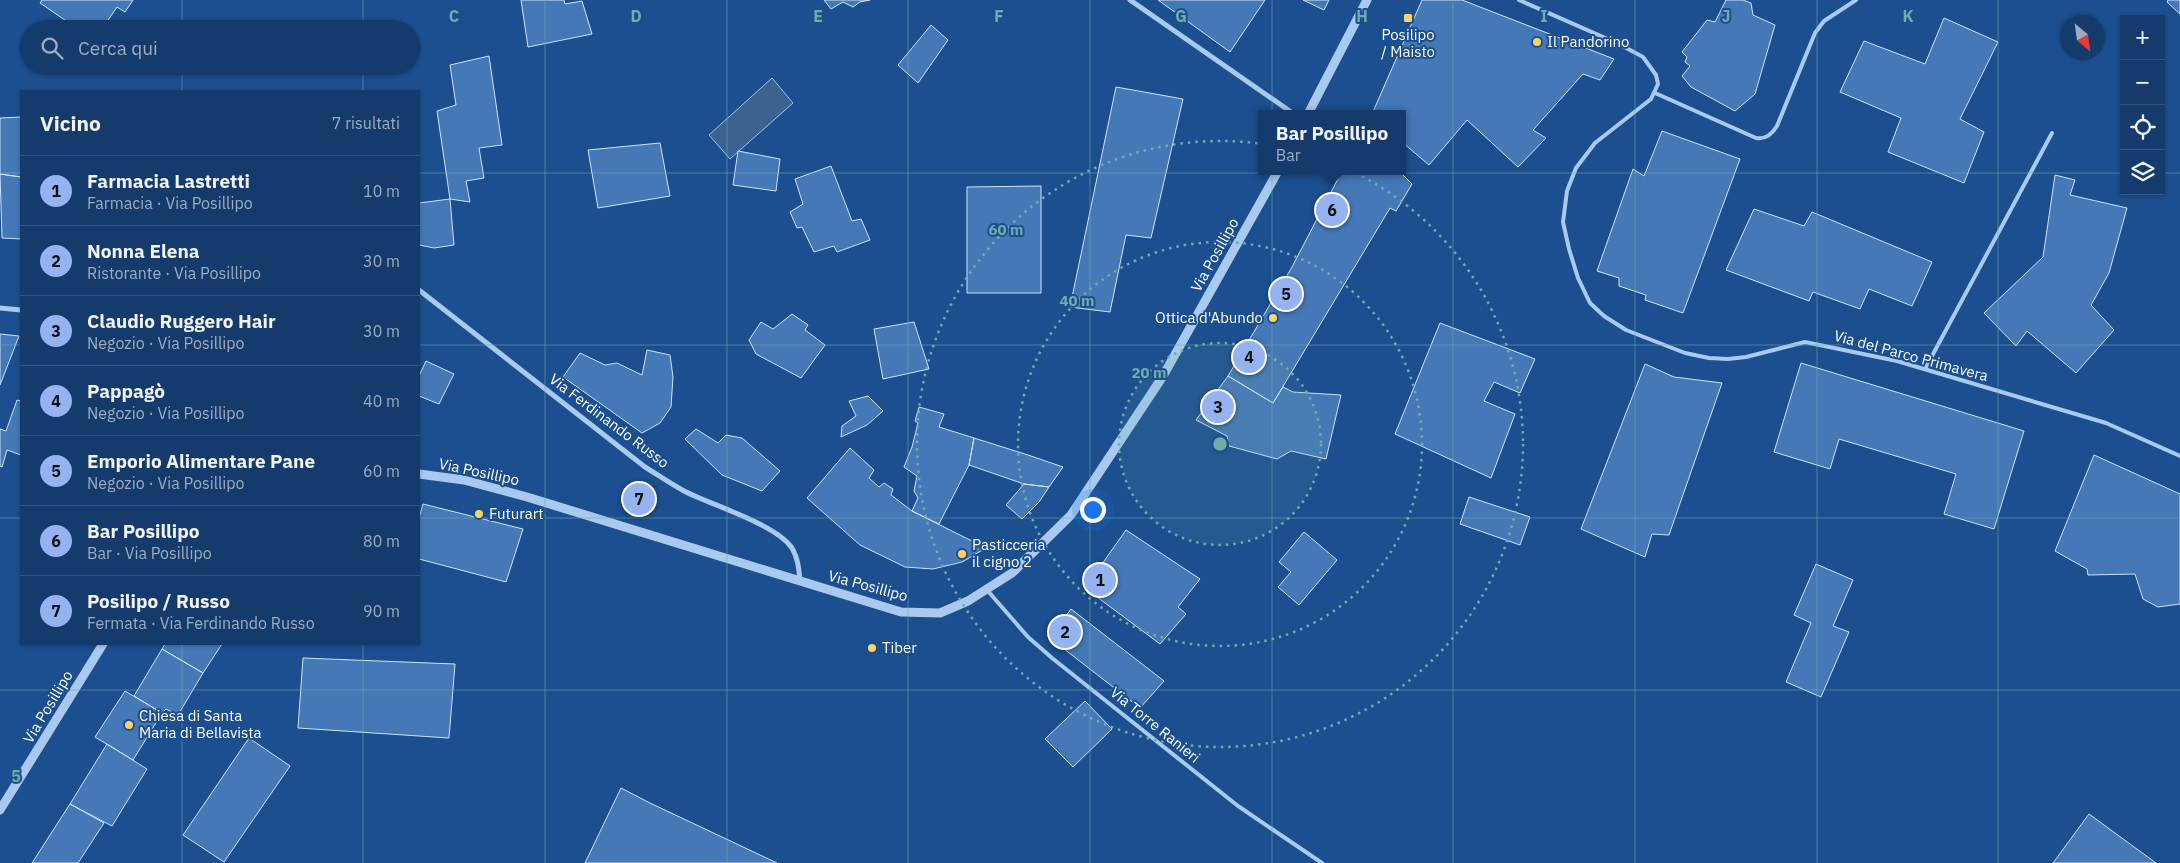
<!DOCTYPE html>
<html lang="it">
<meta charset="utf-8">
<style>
:root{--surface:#143b6b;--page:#1d4271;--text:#f1f3f6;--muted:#9dadc1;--line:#33557e;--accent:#95b2f1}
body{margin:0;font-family:"IBM Plex Sans",sans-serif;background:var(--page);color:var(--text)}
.controls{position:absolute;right:15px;top:15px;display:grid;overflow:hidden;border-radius:0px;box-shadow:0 1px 4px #0004}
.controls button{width:45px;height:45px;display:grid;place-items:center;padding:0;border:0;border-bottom:1px solid var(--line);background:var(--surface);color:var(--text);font:25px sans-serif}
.compass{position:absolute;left:2060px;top:15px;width:45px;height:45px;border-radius:50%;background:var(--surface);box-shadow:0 1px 4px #0004;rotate:151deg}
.you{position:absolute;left:1092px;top:509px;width:18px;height:18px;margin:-12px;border:4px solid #fff;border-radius:50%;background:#1a73e8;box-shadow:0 0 0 8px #1a73e833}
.badge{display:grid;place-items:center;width:32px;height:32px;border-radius:50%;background:var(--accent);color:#111;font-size:16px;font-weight:700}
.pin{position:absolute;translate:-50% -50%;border:2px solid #fff;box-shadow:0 1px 5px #0006}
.popup{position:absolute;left:1258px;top:110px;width:148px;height:65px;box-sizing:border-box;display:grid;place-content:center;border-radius:0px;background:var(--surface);filter:drop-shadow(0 1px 4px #0005);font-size:16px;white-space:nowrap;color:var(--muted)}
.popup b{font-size:19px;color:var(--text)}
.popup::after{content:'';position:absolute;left:50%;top:100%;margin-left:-10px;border:10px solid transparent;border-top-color:var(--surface)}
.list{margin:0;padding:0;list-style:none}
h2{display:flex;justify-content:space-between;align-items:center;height:65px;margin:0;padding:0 20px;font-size:21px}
h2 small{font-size:16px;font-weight:400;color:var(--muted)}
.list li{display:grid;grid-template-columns:32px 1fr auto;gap:15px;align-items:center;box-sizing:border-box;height:70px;padding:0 20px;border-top:1px solid var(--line)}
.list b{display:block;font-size:19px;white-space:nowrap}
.list p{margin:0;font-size:16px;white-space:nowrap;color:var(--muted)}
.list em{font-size:16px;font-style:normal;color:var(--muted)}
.icon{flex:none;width:28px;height:28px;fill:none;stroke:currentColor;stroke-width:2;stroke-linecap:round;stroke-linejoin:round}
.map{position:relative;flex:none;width:2180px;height:863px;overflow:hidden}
.search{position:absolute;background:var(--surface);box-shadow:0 1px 4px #0004;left:20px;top:20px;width:400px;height:55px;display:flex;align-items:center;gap:12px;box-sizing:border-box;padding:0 18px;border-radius:28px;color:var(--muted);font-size:19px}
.panel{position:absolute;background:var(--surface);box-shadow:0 1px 4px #0004;left:20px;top:90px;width:400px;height:555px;border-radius:0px}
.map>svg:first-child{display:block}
.water{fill:#3c6290;stroke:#9cc4f0}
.building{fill:#4478b7;stroke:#cfe3fa}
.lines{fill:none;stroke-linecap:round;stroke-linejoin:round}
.service{stroke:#a9c9ee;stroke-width:4}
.minor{stroke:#a9c9ee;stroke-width:5}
.tertiary{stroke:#a9c9ee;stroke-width:9}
.grid{fill:none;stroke:#6fada8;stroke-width:1;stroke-opacity:0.55}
.ring{fill:none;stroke:#6fada8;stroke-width:2.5;stroke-dasharray:2.5 5}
.poi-dot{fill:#ffd166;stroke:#1b4f8f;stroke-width:2}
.labels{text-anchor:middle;stroke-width:4;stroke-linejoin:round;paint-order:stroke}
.poi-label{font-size:15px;fill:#fff;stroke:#1b4f8f;text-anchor:start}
.street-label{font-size:15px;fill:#fff;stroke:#1b4f8f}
.grid-label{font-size:16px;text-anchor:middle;font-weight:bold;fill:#6fada8;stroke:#1b4f8f;stroke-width:4;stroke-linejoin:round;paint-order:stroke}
.centre{fill:#6fada8;stroke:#1b4f8f;stroke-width:2.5}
.ring-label{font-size:15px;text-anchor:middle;font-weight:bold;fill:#6fada8;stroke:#1b4f8f;stroke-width:4;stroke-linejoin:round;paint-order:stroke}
</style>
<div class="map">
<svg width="2180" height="863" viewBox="0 0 2180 863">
<rect width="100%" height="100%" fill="#1b4f8f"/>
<path class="water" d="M772 78 793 103 730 159 709 135Z"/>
<path class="building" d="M42 0H133L125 12 117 7 102 29H78L40 3Z
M521 0H564L565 4 582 1 592 34 528 47Z
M824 0H870L860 2 853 7 843 2 831 9Z
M1158 0H1265L1230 52Z
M1303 0H1329L1324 10Z
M1422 0H1462L1614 59 1600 80 1583 74 1533 130 1546 138 1518 167 1467 120 1429 165 1402 142V114H1372Z
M1726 0H1743L1751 3 1753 15 1775 25 1755 94 1735 111 1691 87 1682 76 1690 66 1685 62 1687 57 1682 52 1707 20 1715 22Z
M2168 0H2180V14L2167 2Z
M1944 18 1998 42 1960 119 1984 132 1964 183 1888 152 1901 118 1840 92 1864 41 1925 64Z
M931 25 948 40 918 83 898 65Z
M489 56 502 145 479 148 484 178 466 181 470 202 450 199 437 111 456 105 450 65Z
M1116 87 1183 99 1151 238 1126 235 1110 312 1070 307Z
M21 117V177L0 174V118Z
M1662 131 1740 159 1683 313 1645 300 1646 295 1619 286V278L1597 271 1633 169 1644 176Z
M660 143 670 196 598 208 588 150Z
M738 151 780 159 776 191 733 185Z
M831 166 852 221 861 219 870 240 837 252 834 246 814 252 802 227 797 228 790 212 803 204 795 179Z
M1342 171H1399L1412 184 1396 211 1390 208 1273 403 1228 376 1292 267Z
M0 174 21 177V239L2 238Z
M2055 175 2075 180 2070 195 2127 208 2109 273 2091 305 2114 330 2076 373 2027 331 2016 346 1984 313 2043 257Z
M1041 186V293H967V187Z
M450 199 454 245 434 248 419 245V203Z
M1754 209 1804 226 1812 212 1932 262 1912 306 1869 289 1860 309 1813 292 1809 301 1726 270Z
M792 314 808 325 805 330 825 345 801 378 756 354 749 340 761 322 773 329Z
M914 322 929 369 883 379 874 329Z
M1440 323 1535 359 1520 393 1494 382 1484 401 1515 414 1491 478 1395 434Z
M0 334 19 336 0 385Z
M647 350 670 355 673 377 671 407 660 423 642 433 563 377 580 353 605 365 617 363 642 375Z
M426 361 454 374 439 404 419 396V376Z
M1801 363 2024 431 1994 529 1944 514 1956 474 1839 439 1830 469 1774 452Z
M1645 364 1674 377 1722 383 1669 535 1652 534 1645 557 1581 529Z
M1228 376 1273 403 1283 387 1293 392 1341 395 1326 459 1291 451 1277 459 1229 446 1227 436 1196 420Z
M868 396 883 411 867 425 841 437 842 426 856 416 849 401Z
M17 400 21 401V455L7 450 2 467 0 466V429L6 431Z
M919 407 944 414 939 427 974 438 969 465 939 524 912 511 918 498 914 491 917 476 904 467 912 447 918 423 915 421Z
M696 429 718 443 726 435 742 438 780 471 762 491 722 475 685 439Z
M974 438 1028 455 1063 467 1049 487 1024 484 969 465Z
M850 448 874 470 869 478 879 487 884 483 893 489 891 495 912 511 986 548 962 562 933 569 905 567 860 545 807 498Z
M2094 455 2180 494V604L2158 607 2143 599 2135 574 2088 575 2087 569 2055 551Z
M1024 484 1049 487 1039 502 1022 519 1006 505Z
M1469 497 1530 517 1520 545 1460 524Z
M423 504 523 529 506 582 419 559V518Z
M1126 530 1200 579 1178 607 1186 614 1160 644 1085 588Z
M1304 532 1337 560 1299 605 1278 587 1291 572 1279 562Z
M1816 564 1853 580 1833 626 1849 632 1821 697 1786 682 1811 623 1794 615Z
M1071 609 1164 681 1140 708 1050 638Z
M165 644H222L203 673 162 649Z
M162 649 203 673 178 715 166 709 162 713 134 696Z
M303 658 455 664 449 738 298 728Z
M125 691 162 713 133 760 95 737Z
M1085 701 1112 729 1073 767 1045 739Z
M249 738 290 766 224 862 183 835Z
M107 744 147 769 112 826 70 804Z
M621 788 650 803 777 863H585Z
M70 804 104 823 78 863H32Z
M2089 814 2156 863H2053Z"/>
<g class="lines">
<path class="service" d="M1519 0 1619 44 1643 57 1656 75 1658 84 1651 99 1595 143 1576 168 1567 191 1563 222 1569 249 1578 278 1590 303 1604 316 1626 330 1685 353 1709 358 1728 359 1746 357 1805 342 1897 361 2106 423 2180 456
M1655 93 1756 138C1766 140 1772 134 1777 126L1815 33 1824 21 1856 0
M1925 369 2052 133
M987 590 1028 637 1052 658 1238 806 1322 863"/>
<path class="minor" d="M1130 0 1294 114
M419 290 645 467C658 475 671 484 684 491 711 505 776 524 792 548 798 558 799 570 800 581
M0 308 21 310"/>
<path class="tertiary" d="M1308 114 1367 0
M419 474 464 480 527 497 901 612 940 613 968 601 1012 573 1071 515 1163 376 1278 171
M0 810 103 644"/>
</g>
<path class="grid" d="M182 0V29M363 0V29M545 0V863M727 0V863M908 0V863M1090 0V863M1272 0V863M1453 0V863M1635 0V863M1817 0V863M1998 0V863M182 66V91M363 66V91M0 173H21M419 173H2124M2161 173H2180M0 345H21M419 345H2180M0 518H21M419 518H2180M182 644V863M363 644V863M0 690H2180"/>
<circle cx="1220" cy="444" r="101" fill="#6fada8" fill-opacity=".12"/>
<g class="ring">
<circle cx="1220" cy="444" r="101"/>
<circle cx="1220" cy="444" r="202"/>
<circle cx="1220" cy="444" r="303"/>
</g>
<g class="poi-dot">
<rect x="1403" y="13" width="10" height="10" rx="2.5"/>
<circle cx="1537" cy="42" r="5"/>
<circle cx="1273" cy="318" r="5"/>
<circle cx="479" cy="514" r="5"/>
<circle cx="962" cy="554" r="5"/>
<circle cx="872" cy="648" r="5"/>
<circle cx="129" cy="725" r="5"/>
</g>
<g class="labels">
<g class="poi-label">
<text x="1408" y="40" text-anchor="middle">Posilipo<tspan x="1408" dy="17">/ Maisto</tspan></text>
<text x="1547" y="47">Il Pandorino</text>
<text x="1263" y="323" text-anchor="end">Ottica d'Abundo</text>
<text x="489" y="519">Futurart</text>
<text x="972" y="550">Pasticceria<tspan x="972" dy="17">il cigno 2</tspan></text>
<text x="882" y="653">Tiber</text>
<text x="139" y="721">Chiesa di Santa<tspan x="139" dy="17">Maria di Bellavista</tspan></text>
</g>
<g class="street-label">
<text transform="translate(1215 255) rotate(-61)" y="5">Via Posillipo</text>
<text transform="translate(1911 356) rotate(15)" y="5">Via del Parco Primavera</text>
<text transform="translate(609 421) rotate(37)" y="5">Via Ferdinando Russo</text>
<text transform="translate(479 472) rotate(12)" y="5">Via Posillipo</text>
<text transform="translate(868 586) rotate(15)" y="5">Via Posillipo</text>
<text transform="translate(48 707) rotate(-59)" y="5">Via Posillipo</text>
<text transform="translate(1155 725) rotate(39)" y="5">Via Torre Ranieri</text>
</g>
</g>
<g class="grid-label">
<text x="454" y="22">C</text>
<text x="636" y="22">D</text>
<text x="818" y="22">E</text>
<text x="999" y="22">F</text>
<text x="1181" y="22">G</text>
<text x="1362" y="22">H</text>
<text x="1544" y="22">I</text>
<text x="1726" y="22">J</text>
<text x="1908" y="22">K</text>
<text x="16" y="782">5</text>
</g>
<circle cx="1220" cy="444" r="8" class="centre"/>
<g class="ring-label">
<text x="1006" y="235">60 m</text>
<text x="1077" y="306">40 m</text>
<text x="1149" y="378">20 m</text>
</g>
</svg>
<div class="controls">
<button>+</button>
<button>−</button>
<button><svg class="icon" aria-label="locate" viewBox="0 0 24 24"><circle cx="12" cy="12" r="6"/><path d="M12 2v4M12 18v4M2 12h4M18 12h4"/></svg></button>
<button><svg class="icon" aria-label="layers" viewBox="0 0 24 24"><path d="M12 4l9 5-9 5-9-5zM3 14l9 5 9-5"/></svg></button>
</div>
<svg class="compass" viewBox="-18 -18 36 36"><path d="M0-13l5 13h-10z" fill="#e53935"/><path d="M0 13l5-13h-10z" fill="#9dadc1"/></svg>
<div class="you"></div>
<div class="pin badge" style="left:1100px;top:580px">1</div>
<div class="pin badge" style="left:1065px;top:632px">2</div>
<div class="pin badge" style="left:1218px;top:407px">3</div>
<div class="pin badge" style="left:1249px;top:357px">4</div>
<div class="pin badge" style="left:1286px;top:294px">5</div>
<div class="pin badge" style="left:1332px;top:210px">6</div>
<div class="popup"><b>Bar Posillipo</b>Bar</div>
<div class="pin badge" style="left:639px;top:499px">7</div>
<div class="search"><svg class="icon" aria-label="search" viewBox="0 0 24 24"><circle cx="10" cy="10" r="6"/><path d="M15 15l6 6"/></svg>Cerca qui</div>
<section class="panel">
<h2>Vicino<small>7 risultati</small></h2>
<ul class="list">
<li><span class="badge">1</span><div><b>Farmacia Lastretti</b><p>Farmacia · Via Posillipo</p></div><em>10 m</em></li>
<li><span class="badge">2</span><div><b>Nonna Elena</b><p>Ristorante · Via Posillipo</p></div><em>30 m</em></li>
<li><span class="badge">3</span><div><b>Claudio Ruggero Hair</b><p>Negozio · Via Posillipo</p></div><em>30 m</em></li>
<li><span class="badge">4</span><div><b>Pappagò</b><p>Negozio · Via Posillipo</p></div><em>40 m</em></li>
<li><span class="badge">5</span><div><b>Emporio Alimentare Pane</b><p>Negozio · Via Posillipo</p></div><em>60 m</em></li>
<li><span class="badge">6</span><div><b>Bar Posillipo</b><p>Bar · Via Posillipo</p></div><em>80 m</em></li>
<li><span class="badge">7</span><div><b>Posilipo / Russo</b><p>Fermata · Via Ferdinando Russo</p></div><em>90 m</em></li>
</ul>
</section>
</div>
